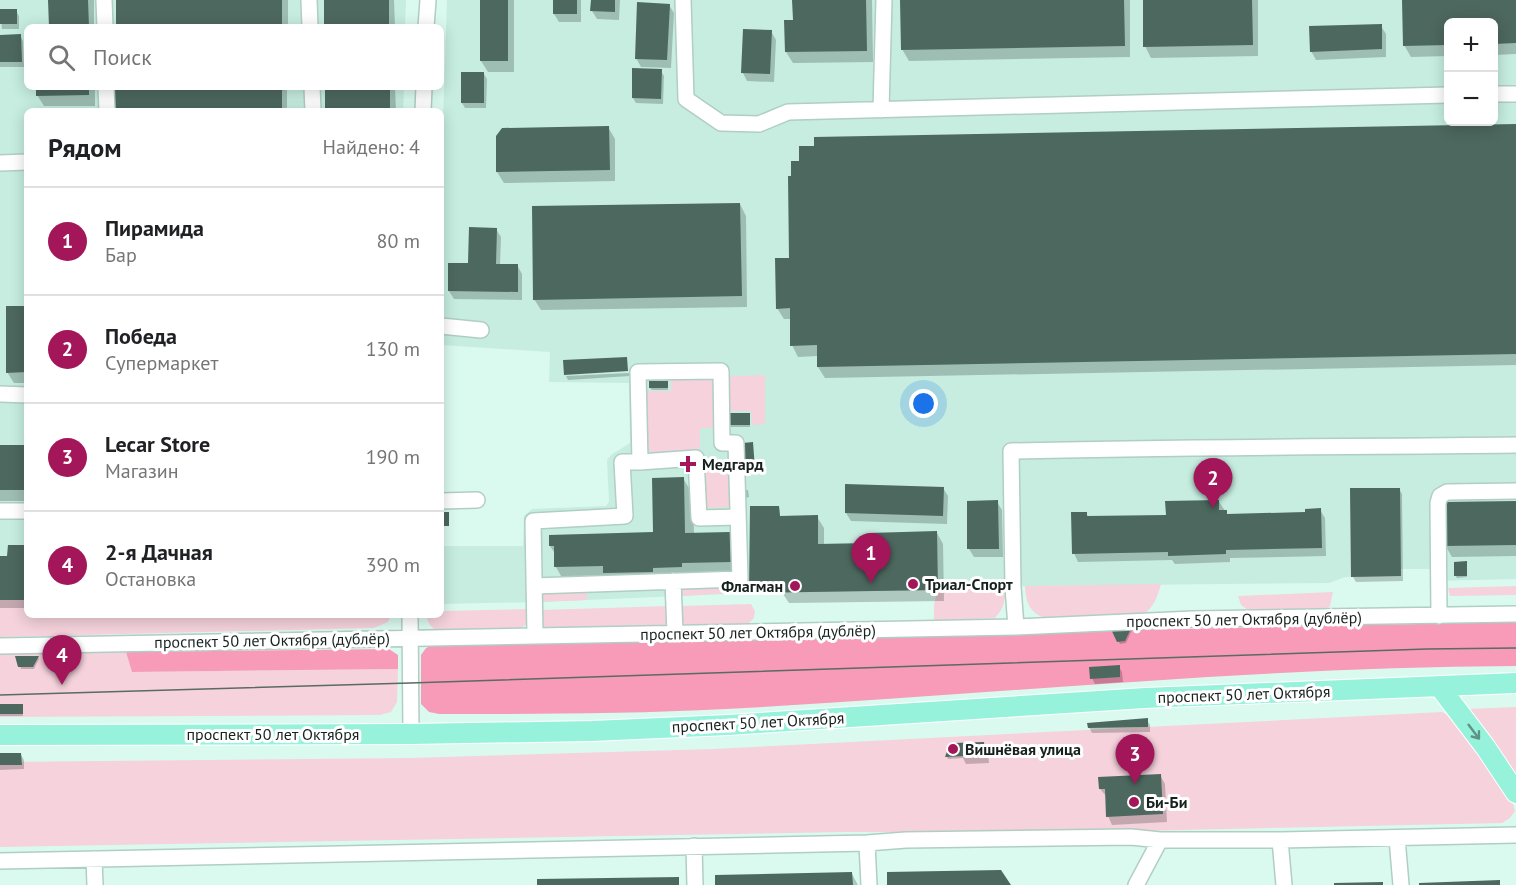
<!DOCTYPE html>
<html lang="ru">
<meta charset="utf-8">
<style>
:root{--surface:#fff;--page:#f2f2f2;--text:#202124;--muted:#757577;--line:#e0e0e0;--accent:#a4165a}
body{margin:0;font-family:"PT Sans",sans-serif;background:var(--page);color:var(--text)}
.controls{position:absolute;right:18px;top:18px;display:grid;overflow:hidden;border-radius:9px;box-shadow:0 3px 15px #0003}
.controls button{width:54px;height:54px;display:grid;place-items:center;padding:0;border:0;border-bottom:2px solid var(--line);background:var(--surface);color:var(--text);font:30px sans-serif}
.you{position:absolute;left:924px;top:404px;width:21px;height:21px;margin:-15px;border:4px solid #fff;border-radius:50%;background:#1a73e8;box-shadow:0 0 0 9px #1a73e833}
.badge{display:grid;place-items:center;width:39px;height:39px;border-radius:50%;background:var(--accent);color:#fff;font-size:20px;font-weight:700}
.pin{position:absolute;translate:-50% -50px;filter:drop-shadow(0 2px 3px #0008)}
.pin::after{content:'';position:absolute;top:32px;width:21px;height:18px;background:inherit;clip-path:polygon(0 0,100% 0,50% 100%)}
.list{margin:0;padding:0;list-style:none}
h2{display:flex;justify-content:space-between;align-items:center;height:78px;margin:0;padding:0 24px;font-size:26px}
h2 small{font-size:20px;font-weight:400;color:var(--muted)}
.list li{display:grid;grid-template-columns:39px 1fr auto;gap:18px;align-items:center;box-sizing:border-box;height:108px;padding:0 24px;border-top:2px solid var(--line)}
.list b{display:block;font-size:22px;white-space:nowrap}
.list p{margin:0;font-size:20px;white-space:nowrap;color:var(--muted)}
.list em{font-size:20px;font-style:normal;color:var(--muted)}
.icon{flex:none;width:33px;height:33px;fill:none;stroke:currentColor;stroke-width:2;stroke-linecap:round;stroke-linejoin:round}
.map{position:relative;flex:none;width:1516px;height:885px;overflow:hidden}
.search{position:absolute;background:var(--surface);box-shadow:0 3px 15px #0003;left:24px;top:24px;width:420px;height:66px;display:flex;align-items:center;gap:15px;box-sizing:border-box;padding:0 21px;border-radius:9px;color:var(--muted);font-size:22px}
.panel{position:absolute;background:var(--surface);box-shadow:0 3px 15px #0003;left:24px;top:108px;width:420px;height:510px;border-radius:9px}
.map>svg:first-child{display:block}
.built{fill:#c6ede0;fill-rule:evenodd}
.green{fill:#f5d2dc}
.forest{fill:#f79bb9}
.shadow{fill:#0003}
.building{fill:#4d685f}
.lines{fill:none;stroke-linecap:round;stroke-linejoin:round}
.minor-casing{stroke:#b0cec4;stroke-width:18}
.major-casing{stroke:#fff;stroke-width:22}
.minor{stroke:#fff;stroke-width:15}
.major{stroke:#97f2dc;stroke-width:20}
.tram{stroke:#596b64;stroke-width:1.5}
.oneway{stroke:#5d9486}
.poi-dot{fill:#a4165a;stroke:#fff;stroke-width:2}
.labels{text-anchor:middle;stroke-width:6;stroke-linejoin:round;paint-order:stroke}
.poi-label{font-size:16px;font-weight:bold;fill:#17221e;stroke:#fff;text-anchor:start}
.street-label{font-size:16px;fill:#17221e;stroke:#fff}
</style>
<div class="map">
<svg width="1516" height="885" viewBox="0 0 1516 885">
<rect width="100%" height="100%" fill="#dbfaef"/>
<path class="built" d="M0 0H406L405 27H27V87H404L403 111H27V600H0Z
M447 0H1516V579L1433 581V569H1401V576L1345 577 1329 583 1033 586 938 590 749 593 540 602 441 604V546H523L524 516 532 509 606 506 609 502 607 460 611 455 630 443 629 383 549 382 550 352 441 345V181ZM1448 22H1494V122H1448Z"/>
<path class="green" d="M709 375 717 382 716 428H700V447L698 451 653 455 646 445V391H671V376Z
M765 375V424L752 425 751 411H728L726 379 732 376Z
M706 464H726L731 469 732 502 728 507 707 508C701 497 700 476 706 464Z
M734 584V593L682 596V588Z
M1161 584C1157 598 1154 607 1142 616L1044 618C1029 611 1026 603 1025 586Z
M1516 586V595L1450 596 1448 588Z
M1006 587C1005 601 1004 608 995 618L934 621V604L938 590Z
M542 590H587V600L540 602Z
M1333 592 1330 606 1326 610 1251 612 1241 605 1238 596Z
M0 600H27V615H391L388 622 374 628 0 637Z
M751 604 755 611 754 618 747 625 688 626 681 622V606Z
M669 606 667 625 663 627 544 629 542 627 540 610Z
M528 609V623L520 629 437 631C430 626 427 623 427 615H441V611Z
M126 652 132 672 398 669 397 702 391 712 380 715 0 717V654Z
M1516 707V777L1468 709Z
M1442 712 1456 720 1513 804 1515 811 1510 818 1502 823 1091 832H844L0 847V762L411 758 713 749Z"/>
<path class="forest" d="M1516 622V666C1252 667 989 695 726 709 630 714 534 714 439 714L429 712 421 704V655L426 648 435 644Z
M389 649 398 655V669L132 672 126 652Z"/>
<path class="shadow" d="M50 0H94V27H50Z
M117 0H288V27H117Z
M326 0H394L395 27H326Z
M481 0H514V72H488L481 61Z
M554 0H581V22H559L554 14Z
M592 0H620L619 20 597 19 592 11Z
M794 0H872L873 62 793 63 786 52V22L794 21Z
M902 0H1130V57L909 61 902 49Z
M1144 0H1258V56L1151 58 1145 46Z
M1403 0H1516V54L1494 55V22H1448V56L1411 57 1404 45Z
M669 5 674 13 671 68 641 67 636 58Z
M0 11H16L19 16V29H2Z
M1381 26 1386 34V57L1316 60 1311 51Z
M771 31 776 40 774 82 747 81 743 73Z
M0 36H20L23 41 24 67H0Z
M661 71 664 76 663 104 636 103 633 98Z
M484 74 487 79 486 108H465L462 103Z
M37 87H95V106H44L37 95Z
M117 87H287V111H117Z
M327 87H395L396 111H327Z
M1516 125V365L825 378 818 367V356L798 357 792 345 791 319H784L777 308 791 259 793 177 801 163Z
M608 127 615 139V181L504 183 497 172Z
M740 204 746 216 747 307 541 310 534 299Z
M496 229 501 237 500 265H517L522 274V300L454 299 449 291Z
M27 308V383H14L7 372Z
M629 373 630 376 568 380 566 376Z
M667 382 668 390H652L650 388Z
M749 414 750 427H731L730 425Z
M0 447H27V501H0Z
M683 478 693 495 694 535 729 534 739 551 740 578 565 583 556 567V555L550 546 655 534Z
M943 488 948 496 947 524 851 521 846 513Z
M1399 489 1402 494 1403 581 1356 582 1353 577Z
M744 490H748L749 497 745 498Z
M997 502 1002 510 1003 557H974L969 549Z
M1219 502 1228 515 1307 513 1320 510 1325 518 1326 556 1230 558V562L1175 564 1172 560 1078 562 1074 553 1086 513 1089 518 1167 516Z
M1516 503V556L1452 557 1445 545Z
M779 507 780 517H817L824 528V545H870L937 533 943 544 944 601 789 603 783 594H751L750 592Z
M27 547V608H0V557L9 558Z
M1466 563 1467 577 1457 578 1455 575Z
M1112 628H1133L1126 643 1120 644Z
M17 657H38L39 659 34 669H21Z
M1119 667 1122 672 1123 682 1095 684 1092 678Z
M0 705H22L23 716H0Z
M1147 720 1150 725V732L1092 733 1089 727Z
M983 743 988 752 989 763 966 764 963 758 948 759 947 757 950 747Z
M0 755H21L24 760V769L0 770Z
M1160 775 1165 784 1167 822 1112 825 1108 816 1107 797 1100 789V779Z
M852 874 858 885H716Z"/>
<path class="building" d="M48 0H88L89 27H49Z
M116 0H282V27H116Z
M324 0H389V27H324Z
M480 0H508V61H480Z
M553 0H577V14H553Z
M591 0H615V12L590 11Z
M792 0H866L867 51 785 52 784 20H793Z
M900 0H1124L1125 46 901 50Z
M1143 0H1252L1253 45 1143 47Z
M1402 0H1516V43L1494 44V22H1448V45L1403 46Z
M637 2 670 4 667 60 635 59Z
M0 9H17V24H0Z
M1382 24V49L1310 52 1309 26Z
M743 29 772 30 770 74 741 73Z
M21 34 22 62H0V35Z
M632 68 662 69 661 99 632 98Z
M461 72H484V103H461Z
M36 87H89V95L36 96Z
M115 87H282V111H115Z
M325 87H390V111H325Z
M1516 124V354L817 367V345L790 346V308L776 309 775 258H789L788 176H791V161H799V146H814V137Z
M609 126 610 170 496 172V136L502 128Z
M740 203 742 296 533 300 532 206Z
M469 227 497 228 496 264H518V292L448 291V263H468Z
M6 306H27V372L6 373Z
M627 357 628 371 564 375 563 360Z
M649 381H668V388H649Z
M729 413H750V425H729Z
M753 442 755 469H744L743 443Z
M0 445H27V490H0Z
M684 477 685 533 730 532 731 562 682 563V567L653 568V572L603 573V566L554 567V546H549V535L653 532 652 478Z
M845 484 944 487 943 516 845 513Z
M1350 488H1400L1401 576 1351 577Z
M998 500 999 549H967V501Z
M1219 500V510H1227V514L1305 512V509L1321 508 1322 548 1226 550V554L1168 556V552L1072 554 1071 512H1087V516L1166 515 1165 501Z
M1516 501V545L1444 546 1443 502Z
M750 506H779L780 516 818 515V544L869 543V533L937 531 938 590 749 593Z
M441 512H449V526H441Z
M8 545H27V600H0V556H7Z
M1467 561V576H1454V562Z
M1133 624 1125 641 1117 642 1110 627Z
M15 656H39L33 667H18Z
M1120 665V677L1090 679 1089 667Z
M0 704H23V714H0Z
M1148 718V727L1088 728 1087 723Z
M984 742 985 755 945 757 949 746 954 743Z
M0 753H21L22 765H0Z
M1161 774 1163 814 1106 817 1105 789H1099L1098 777Z
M1001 870 1011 885H887V872Z
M852 872 853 885H715V875Z
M679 877V885H537V879Z
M1500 880V885H1419V883Z
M1383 882V885H1334V883Z"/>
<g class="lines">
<defs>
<path id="minor" d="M104 0 105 27
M309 0 310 27
M683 0 686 99 721 123 759 124 788 112 1448 95
M426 27 428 0
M106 87 107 111
M312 87 313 111
M1494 94H1516
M881 110 884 0
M423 111 424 87
M0 163 27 162
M441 326 481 330
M0 394 27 395
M640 462 696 458 699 518 738 517
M441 501 477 500
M0 511H27
M673 581 675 633
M534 586 740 579 736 443H722L721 371 638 372 640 462H622L625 516 533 521 535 635
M410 615 411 734
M1439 616 1438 503 1440 496 1447 492 1516 491
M1016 627 1013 587 1011 451C1179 447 1348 447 1516 445
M0 646 1016 627 1193 619 1516 614
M1397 838 1401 885
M1280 840 1284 885
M867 843 869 885
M694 846 695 885
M94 859 95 885
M0 861 867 843 906 840 1131 837 1160 840H1280L1516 835
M1136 885 1160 840"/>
<path id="major" d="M1439 686 1486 748 1516 793
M0 735 411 734 592 731 728 725 1145 698 1516 683"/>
</defs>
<use href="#minor" class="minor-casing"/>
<use href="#major" class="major-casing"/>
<use href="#minor" class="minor"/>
<use href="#major" class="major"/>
<path class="tram" d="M0 695 410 683 1427 649 1516 648"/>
</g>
<defs><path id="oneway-shaft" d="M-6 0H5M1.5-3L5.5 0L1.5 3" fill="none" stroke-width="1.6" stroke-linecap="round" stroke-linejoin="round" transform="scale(1.5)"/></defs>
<use class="oneway" href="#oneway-shaft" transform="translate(1474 732) rotate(53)"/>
<g class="poi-dot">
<path d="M685 455h6v6h6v6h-6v6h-6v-6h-6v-6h6z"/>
<circle cx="913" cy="584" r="6"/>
<circle cx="795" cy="586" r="6"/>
<circle cx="953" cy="749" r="6"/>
<circle cx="1134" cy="802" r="6"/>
</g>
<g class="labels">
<g class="poi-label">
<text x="702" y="470">Медгард</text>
<text x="925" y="590">Триал-Спорт</text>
<text x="783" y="592" text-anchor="end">Флагман</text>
<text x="965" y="755">Вишнёвая улица</text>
<text x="1146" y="808">Би-Би</text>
</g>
<g class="street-label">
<text transform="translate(1244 619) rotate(-1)" y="6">проспект 50 лет Октября (дублёр)</text>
<text transform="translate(758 632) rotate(-1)" y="6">проспект 50 лет Октября (дублёр)</text>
<text transform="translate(272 640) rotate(-1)" y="6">проспект 50 лет Октября (дублёр)</text>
<text transform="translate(1244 694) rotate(-2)" y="6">проспект 50 лет Октября</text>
<text transform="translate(758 722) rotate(-3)" y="6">проспект 50 лет Октября</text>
<text x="273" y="740">проспект 50 лет Октября</text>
</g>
</g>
</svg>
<div class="controls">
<button>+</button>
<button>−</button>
</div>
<div class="you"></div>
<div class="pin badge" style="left:871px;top:583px">1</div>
<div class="pin badge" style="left:1213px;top:508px">2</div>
<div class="pin badge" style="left:1135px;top:784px">3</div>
<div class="pin badge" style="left:62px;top:685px">4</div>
<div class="search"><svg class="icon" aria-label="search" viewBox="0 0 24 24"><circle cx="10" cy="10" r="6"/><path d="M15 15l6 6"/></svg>Поиск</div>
<section class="panel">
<h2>Рядом<small>Найдено: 4</small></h2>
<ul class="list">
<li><span class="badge">1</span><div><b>Пирамида</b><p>Бар</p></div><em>80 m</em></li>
<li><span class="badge">2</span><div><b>Победа</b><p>Супермаркет</p></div><em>130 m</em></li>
<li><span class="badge">3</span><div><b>Lecar Store</b><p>Магазин</p></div><em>190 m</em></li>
<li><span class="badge">4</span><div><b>2-я Дачная</b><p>Остановка</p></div><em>390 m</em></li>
</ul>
</section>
</div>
